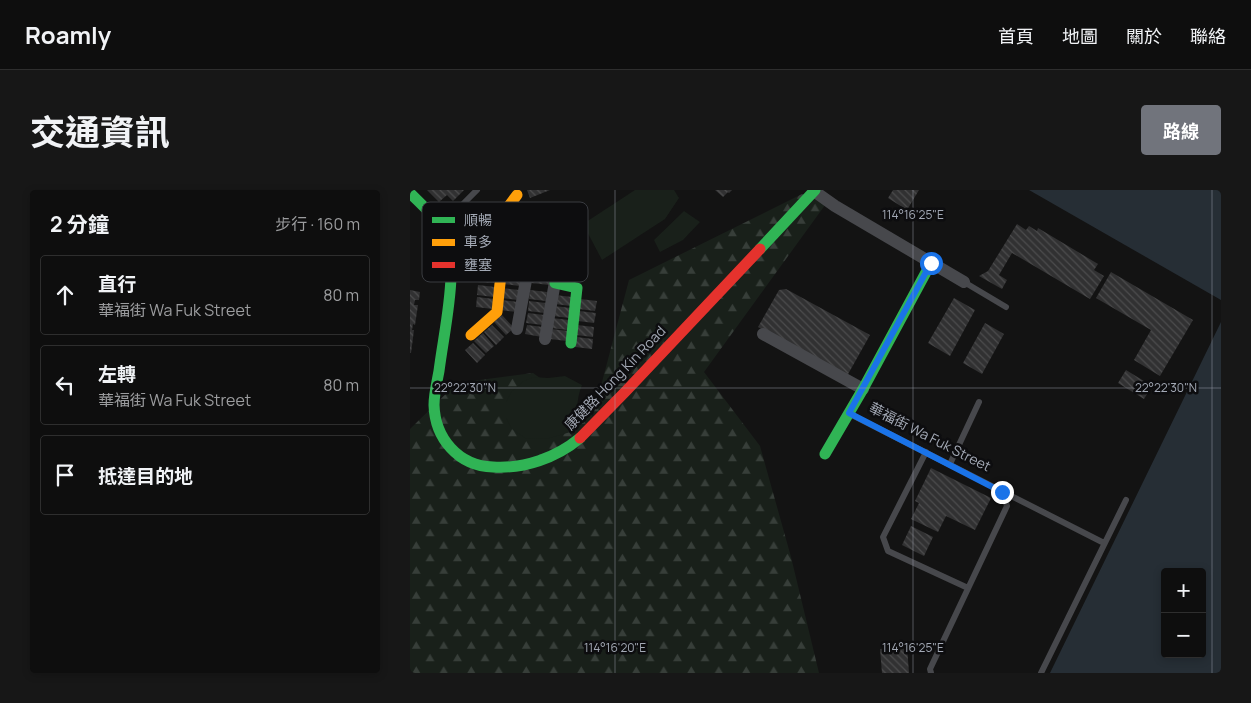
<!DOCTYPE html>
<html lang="zh-TW">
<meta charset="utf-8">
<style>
:root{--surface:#0e0e0e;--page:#171717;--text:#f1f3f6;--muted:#9b9c9e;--line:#2e2e2e;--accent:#71747c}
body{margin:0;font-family:Manrope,"Noto Sans TC",sans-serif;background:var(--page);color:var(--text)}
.controls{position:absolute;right:15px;bottom:15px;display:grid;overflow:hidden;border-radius:5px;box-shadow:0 2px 8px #0003}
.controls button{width:45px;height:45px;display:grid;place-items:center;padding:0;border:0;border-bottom:1px solid var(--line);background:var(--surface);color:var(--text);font:25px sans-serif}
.stop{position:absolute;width:15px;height:15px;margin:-11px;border:4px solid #1a73e8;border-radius:50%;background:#fff}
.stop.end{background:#1a73e8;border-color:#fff;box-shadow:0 1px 5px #0008}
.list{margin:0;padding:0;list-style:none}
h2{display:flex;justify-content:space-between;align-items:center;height:65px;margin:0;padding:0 20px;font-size:21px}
h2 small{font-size:16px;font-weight:400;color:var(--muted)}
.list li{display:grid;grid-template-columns:32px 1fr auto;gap:15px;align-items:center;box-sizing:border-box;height:80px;margin:0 10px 10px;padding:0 10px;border:1px solid var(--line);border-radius:5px}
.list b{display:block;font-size:19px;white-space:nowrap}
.list p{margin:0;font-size:16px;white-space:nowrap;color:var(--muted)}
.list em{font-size:16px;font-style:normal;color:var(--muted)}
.icon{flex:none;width:28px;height:28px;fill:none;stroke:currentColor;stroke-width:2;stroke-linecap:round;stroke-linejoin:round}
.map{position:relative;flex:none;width:811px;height:483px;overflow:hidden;border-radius:5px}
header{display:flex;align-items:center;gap:30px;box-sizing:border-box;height:70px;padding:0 25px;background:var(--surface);border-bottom:1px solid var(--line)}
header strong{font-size:24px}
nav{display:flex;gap:28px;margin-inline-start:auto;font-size:18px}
.intro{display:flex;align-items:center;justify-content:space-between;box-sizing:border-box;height:120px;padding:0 30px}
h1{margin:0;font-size:35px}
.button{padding:12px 22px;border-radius:5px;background:var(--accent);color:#fff;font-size:18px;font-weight:700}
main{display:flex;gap:30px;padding:0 30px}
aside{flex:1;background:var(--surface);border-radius:5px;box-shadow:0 2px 8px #0003}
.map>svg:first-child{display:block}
.forest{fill:url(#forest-firs)}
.park{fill:#19201a}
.water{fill:#262e35;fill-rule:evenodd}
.building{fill:url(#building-back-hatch)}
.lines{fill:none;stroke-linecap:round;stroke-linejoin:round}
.lane{stroke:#47484c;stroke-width:6}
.street{stroke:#47484c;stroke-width:12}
.fast{stroke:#30b455;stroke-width:11}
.slow{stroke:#ff9f0a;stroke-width:11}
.jam{stroke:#e5322d;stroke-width:11}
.route{stroke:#1a73e8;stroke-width:6}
.ticks{fill:none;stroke:#a3a9b5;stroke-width:1;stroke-opacity:0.45}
.labels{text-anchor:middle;stroke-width:5;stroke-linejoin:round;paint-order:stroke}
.street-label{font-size:14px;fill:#a3a9b5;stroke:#0d0d0f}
.key{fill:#0d0d0f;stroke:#3a3c41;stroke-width:1}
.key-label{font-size:14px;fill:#a3a9b5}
.ticks-label{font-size:12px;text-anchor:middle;fill:#a3a9b5;stroke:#0d0d0f;stroke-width:5;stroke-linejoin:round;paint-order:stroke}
</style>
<header>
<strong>Roamly</strong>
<nav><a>首頁</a><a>地圖</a><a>關於</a><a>聯絡</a></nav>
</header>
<div class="intro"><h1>交通資訊</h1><a class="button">路線</a></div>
<main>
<aside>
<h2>2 分鐘<small>步行 · 160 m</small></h2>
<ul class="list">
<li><svg class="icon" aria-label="ahead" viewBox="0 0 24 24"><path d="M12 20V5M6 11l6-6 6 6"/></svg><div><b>直行</b><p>華福街 Wa Fuk Street</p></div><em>80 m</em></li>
<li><svg class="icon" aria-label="left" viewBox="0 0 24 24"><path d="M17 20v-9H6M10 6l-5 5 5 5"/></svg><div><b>左轉</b><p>華福街 Wa Fuk Street</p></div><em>80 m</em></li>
<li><svg class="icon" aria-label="arrive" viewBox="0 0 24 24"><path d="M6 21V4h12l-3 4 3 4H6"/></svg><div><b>抵達目的地</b></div></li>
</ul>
</aside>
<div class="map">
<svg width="811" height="483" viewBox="0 0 811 483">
<defs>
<pattern id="forest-firs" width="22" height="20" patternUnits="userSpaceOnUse" patternTransform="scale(1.25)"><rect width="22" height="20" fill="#19201a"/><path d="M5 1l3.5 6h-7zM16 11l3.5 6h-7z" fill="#373e39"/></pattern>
<pattern id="building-back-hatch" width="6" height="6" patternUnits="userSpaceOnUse" patternTransform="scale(1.25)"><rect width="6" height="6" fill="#313132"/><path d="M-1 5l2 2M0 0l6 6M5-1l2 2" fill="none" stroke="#4c4c4d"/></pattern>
</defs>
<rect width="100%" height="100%" fill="#131313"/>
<path class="forest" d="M392 4 418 11 294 182 350 256 381 367 409 483H0V239L47 193 123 183 183 226 219 90Z"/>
<path class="park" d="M225 0H264L269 8 255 29 192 70 173 34Z
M274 21 290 32 273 50 250 62 244 50Z
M155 186 172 195C166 211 166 223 171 239L136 249 115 248 102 239 96 228V212L102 201 114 191 124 187 138 188Z"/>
<path class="water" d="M619 0H811V110Z
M811 132V483H640ZM755 382H792V464H755Z"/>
<path class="building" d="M17 0H54L43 11 37 5 29 12Z
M117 0H140L120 8Z
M305 0H322L319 3 318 2 313 7Z
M483 0H509L497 20 478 8Z
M607 34 616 40 619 36 627 41 628 38 688 74 684 80 694 86 680 109 602 63 589 85 597 90 592 99 569 86 578 81Z
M123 73 142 75 140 95 121 93Z
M69 82 85 84 84 93 67 92Z
M701 82 783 130 750 186 724 170 741 140 686 108Z
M94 84 111 86 110 96 93 94Z
M68 95 85 97 84 107 67 105Z
M93 98 109 100 108 110 92 108Z
M376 99 460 145 437 186 348 137 369 100Z
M0 100 10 102 9 110H5L4 115H8L5 135 3 134 2 140H4L1 163H0Z
M120 100 137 102 136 111 119 109Z
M145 105 162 107 161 116 145 114Z
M67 107 84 109 83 119 66 117Z
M544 108 565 120 540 166 518 153Z
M170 109 187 111 185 121 169 119Z
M91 110 108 112 107 122 90 120Z
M119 111 136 113 135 123 118 121Z
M144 116 161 118 160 128 143 126Z
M169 121 186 123 184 133 168 131Z
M118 123 134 125 133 135 116 133Z
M92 125 104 138 96 145 84 132Z
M142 128 159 130 158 140 141 138Z
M575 133 594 144 572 184 553 173Z
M82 135 94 147 86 155 74 142Z
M117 135 133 137 132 147 115 144Z
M167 135 184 137 183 147 166 145Z
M141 139 158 141 157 151 140 149Z
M73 143 84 156 76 163 64 151Z
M166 147 183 149 182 159 165 157Z
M63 153 75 165 67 173 55 160Z
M716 180 742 196 734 209 708 193Z
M521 278 581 308 565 340 536 326 528 342 501 329 509 313 505 311Z
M501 336 523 347 514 366 492 355Z
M497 456 499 483H472L470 459Z"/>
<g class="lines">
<path class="lane" d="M37 44 53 14 67 0
M554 92 596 117
M440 224 694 353
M516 262 473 347 478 361 558 398
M540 274 569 212
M521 483 520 479 597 316 592 301
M631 483 716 310"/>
<path class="street" d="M404 1 425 16 554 92
M98 17 129 20 107 139
M124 45 152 52 135 149
M353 144 453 199"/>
<path class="fast" d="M0 3C20 23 36 35 42 64 43 72 42 80 41 87 40 118 33 150 29 181 27 192 24 204 24 215 25 248 48 276 83 277 114 279 146 268 170 248
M350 59 405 0
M145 93 167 98 161 153
M415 264 453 199 521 73"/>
<path class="slow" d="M61 145 87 122 98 17 107 5"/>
<path class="jam" d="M170 248 216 201 350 59"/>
</g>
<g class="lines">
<path class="route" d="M521 73 439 223 592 302"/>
</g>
<path class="ticks" d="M205 0V483M503 0V483M802 0V483M0 198H811"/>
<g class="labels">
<g class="street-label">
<text transform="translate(205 188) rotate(-46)" y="5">康健路 Hong Kin Road</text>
<text transform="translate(520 247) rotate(27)" y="5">華福街 Wa Fuk Street</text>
</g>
</g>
<rect x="12" y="12" width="166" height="80" rx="8" class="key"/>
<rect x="22" y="27" width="23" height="6" fill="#30b455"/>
<rect x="22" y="49" width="23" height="7" fill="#ff9f0a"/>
<rect x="22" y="72" width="23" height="6" fill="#e5322d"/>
<g class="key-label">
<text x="54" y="35">順暢</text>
<text x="54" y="57">車多</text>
<text x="54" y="80">壅塞</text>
</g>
<g class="ticks-label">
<text x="503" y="29">114°16'25"E</text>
<text x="55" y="202">22°22'30"N</text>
<text x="756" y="202">22°22'30"N</text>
<text x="205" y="462">114°16'20"E</text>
<text x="503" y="462">114°16'25"E</text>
</g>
</svg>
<div class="controls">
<button>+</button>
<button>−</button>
</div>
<div class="stop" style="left:521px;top:73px"></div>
<div class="stop end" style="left:592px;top:302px"></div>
</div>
</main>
